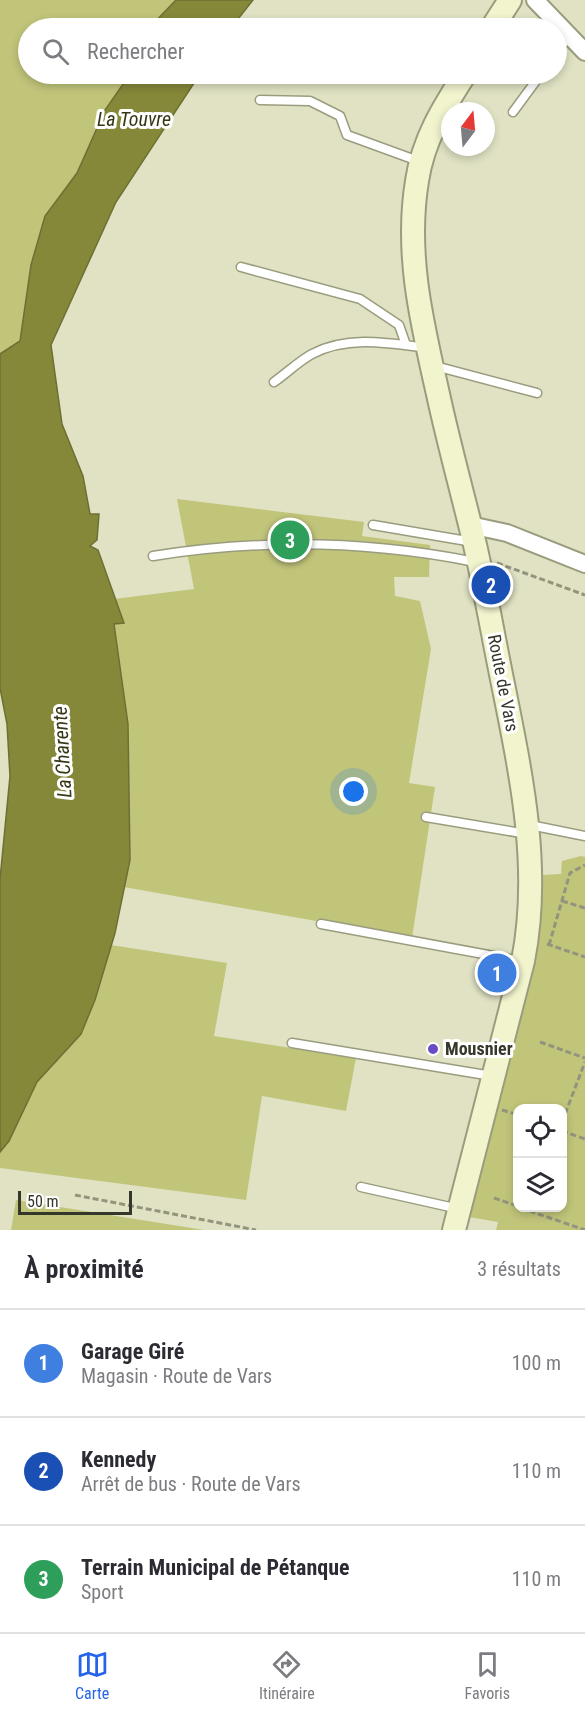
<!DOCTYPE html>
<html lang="fr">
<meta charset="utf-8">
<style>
:root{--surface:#fff;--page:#f2f2f3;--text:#2b2b33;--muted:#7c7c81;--line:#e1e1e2;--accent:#2563eb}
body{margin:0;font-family:"Roboto Condensed",sans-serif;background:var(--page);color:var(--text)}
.controls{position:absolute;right:18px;bottom:18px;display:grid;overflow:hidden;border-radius:12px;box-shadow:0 3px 9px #0003}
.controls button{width:54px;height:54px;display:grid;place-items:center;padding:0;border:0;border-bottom:2px solid var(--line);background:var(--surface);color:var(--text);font:30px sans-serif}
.compass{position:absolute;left:441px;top:102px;width:54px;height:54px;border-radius:50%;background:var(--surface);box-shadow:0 3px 9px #0003;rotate:16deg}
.scale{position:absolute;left:18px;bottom:15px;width:114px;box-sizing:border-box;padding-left:6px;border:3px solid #36372b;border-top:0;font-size:16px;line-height:21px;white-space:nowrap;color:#36372b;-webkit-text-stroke:4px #fff;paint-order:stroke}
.you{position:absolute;left:354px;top:792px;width:21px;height:21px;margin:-15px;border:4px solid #fff;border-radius:50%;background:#1a73e8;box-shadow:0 0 0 9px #1a73e833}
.badge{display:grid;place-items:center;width:39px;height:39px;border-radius:50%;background:var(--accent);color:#fff;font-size:20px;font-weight:700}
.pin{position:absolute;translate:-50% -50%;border:3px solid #fff;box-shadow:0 2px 6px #0006}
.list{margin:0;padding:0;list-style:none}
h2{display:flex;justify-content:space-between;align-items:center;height:78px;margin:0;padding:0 24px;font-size:26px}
h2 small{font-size:20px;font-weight:400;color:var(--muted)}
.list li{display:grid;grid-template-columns:39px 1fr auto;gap:18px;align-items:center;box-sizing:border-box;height:108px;padding:0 24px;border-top:2px solid var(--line)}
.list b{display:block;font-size:22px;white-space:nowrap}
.list p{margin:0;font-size:20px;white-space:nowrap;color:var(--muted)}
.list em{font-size:20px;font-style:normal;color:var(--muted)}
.icon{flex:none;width:33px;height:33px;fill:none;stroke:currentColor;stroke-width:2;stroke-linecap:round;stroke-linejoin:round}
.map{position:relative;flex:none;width:585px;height:1230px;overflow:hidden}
.search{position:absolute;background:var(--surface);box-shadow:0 3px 9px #0003;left:18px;right:18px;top:18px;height:66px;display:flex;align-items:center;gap:15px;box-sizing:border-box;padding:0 21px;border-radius:33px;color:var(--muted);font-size:22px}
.sheet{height:402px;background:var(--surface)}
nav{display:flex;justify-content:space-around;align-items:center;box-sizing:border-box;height:84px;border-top:2px solid var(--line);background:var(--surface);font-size:16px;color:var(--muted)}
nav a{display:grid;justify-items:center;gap:3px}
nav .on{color:var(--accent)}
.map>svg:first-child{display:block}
.green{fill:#c1c57a;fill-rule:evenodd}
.water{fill:#858838;stroke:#6d7034;stroke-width:1.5}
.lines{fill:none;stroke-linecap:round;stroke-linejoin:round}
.lane-casing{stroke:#9a9c7e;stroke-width:11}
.street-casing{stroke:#9a9c7e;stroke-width:20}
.secondary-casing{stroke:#9a9c7e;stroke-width:26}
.path{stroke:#92947d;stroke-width:3;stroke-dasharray:6 3;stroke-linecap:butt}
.lane{stroke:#fff;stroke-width:8}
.street{stroke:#fff;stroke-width:16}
.secondary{stroke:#f2f4ce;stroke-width:22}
.poi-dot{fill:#6b4bc4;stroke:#fff;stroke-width:2}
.labels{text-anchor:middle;stroke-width:6;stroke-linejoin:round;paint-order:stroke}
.street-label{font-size:18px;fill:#36372b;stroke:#fff}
.poi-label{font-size:18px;font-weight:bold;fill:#36372b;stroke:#fff;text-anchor:start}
.water-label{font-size:20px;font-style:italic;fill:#363714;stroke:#fff}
</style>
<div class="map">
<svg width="585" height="1230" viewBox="0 0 585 1230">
<rect width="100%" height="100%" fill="#e0e2c3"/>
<path class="green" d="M0 0H200L182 28H28V74H153L31 265 20 341 0 354Z
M177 499 364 522 362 536 430 545 429 577H394L395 596 420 601 431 649 409 783 435 787 412 938 124 887 130 860 128 724 114 623 124 622 114 599 194 589Z
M581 856 585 857V1230H496L498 1222 469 1217 539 929 542 875 561 874 562 861ZM518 1108H562V1208H518Z
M111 945 227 963 214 1036 356 1058 346 1111 262 1096 246 1200 0 1168V1152L9 1141 37 1082 55 1063 95 1000Z
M16 1200 204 1230H11Z"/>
<path class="water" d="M176 0H253L231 28H149Z
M130 74H200L116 202 51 345 62 424 83 476 90 514H99L97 540 90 546 98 550 124 623 114 624 128 724 130 860 115 933 95 1000 81 1034 37 1082 9 1141 0 1152V879L10 776 7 724 0 688V354L20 341 31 265 45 216 77 173 105 110Z"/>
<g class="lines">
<defs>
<path id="lane" d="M556 53 569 36
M260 100 310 101 340 116 347 135 421 162
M513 112 541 74
M241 267 360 299 399 325 406 345
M435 366 537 393
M274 382C287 373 299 361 312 354 348 335 389 343 427 348
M373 525 473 542
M153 556C259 539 370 541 475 562
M426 817 527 834
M530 825 585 836
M321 924 521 961
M292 1043 492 1076
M361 1187 459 1209"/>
<path id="street" d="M535 0 585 52
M470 525 507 533 585 564"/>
<path id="secondary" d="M492 28 510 0
M454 1230 523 961C541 870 522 779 504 689 494 641 486 593 475 545 463 495 449 445 438 394 422 323 405 254 417 181 423 140 443 108 465 74"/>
</defs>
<use href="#lane" class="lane-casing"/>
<use href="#street" class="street-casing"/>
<use href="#secondary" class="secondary-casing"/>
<path class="path" d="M497 563 585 595
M562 901 585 908
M547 944 585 957
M549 945 570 873 585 865
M540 1042 585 1058
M502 1110 518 1115
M562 1122 585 1062
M562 1131 585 1139
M75 1195 256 1230
M494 1198 518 1206
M521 1208 585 1230"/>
<use href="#lane" class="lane"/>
<use href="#street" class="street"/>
<use href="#secondary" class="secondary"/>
</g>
<circle class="poi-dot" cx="433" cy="1049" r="6"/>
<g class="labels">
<g class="street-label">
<text transform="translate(503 683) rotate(79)" y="6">Route de Vars</text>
</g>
<g class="poi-label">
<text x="445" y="1055">Mousnier</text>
</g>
<g class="water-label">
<text x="134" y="126">La Touvre</text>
<text transform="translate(62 752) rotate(-93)" y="7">La Charente</text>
</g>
</g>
</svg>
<div class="controls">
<button><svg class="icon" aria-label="locate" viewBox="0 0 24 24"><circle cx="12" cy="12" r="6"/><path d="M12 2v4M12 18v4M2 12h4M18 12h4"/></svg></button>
<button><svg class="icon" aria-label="layers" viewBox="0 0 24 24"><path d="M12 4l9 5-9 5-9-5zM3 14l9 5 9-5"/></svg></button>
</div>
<svg class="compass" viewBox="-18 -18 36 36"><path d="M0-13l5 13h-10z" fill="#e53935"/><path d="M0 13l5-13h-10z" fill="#7c7c81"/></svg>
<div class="scale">50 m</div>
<div class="you"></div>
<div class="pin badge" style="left:497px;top:973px;background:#3f7fe0">1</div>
<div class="pin badge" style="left:491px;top:585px;background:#1a4fb4">2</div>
<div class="pin badge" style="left:290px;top:540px;background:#2e9e5b">3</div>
<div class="search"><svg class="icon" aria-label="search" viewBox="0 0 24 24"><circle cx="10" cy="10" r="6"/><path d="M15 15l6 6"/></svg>Rechercher</div>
</div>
<section class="sheet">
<h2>À proximité<small>3 résultats</small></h2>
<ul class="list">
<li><span class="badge" style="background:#3f7fe0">1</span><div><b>Garage Giré</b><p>Magasin · Route de Vars</p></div><em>100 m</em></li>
<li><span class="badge" style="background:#1a4fb4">2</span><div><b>Kennedy</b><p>Arrêt de bus · Route de Vars</p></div><em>110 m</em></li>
<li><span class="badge" style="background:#2e9e5b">3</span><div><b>Terrain Municipal de Pétanque</b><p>Sport</p></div><em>110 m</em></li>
</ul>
</section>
<nav>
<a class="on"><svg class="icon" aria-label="map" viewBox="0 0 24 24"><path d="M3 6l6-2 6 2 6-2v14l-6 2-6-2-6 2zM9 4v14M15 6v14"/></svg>Carte</a>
<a><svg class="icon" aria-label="directions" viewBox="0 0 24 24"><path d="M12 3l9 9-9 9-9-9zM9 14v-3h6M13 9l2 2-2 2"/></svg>Itinéraire</a>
<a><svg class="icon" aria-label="saved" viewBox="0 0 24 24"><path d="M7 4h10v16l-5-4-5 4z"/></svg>Favoris</a>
</nav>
